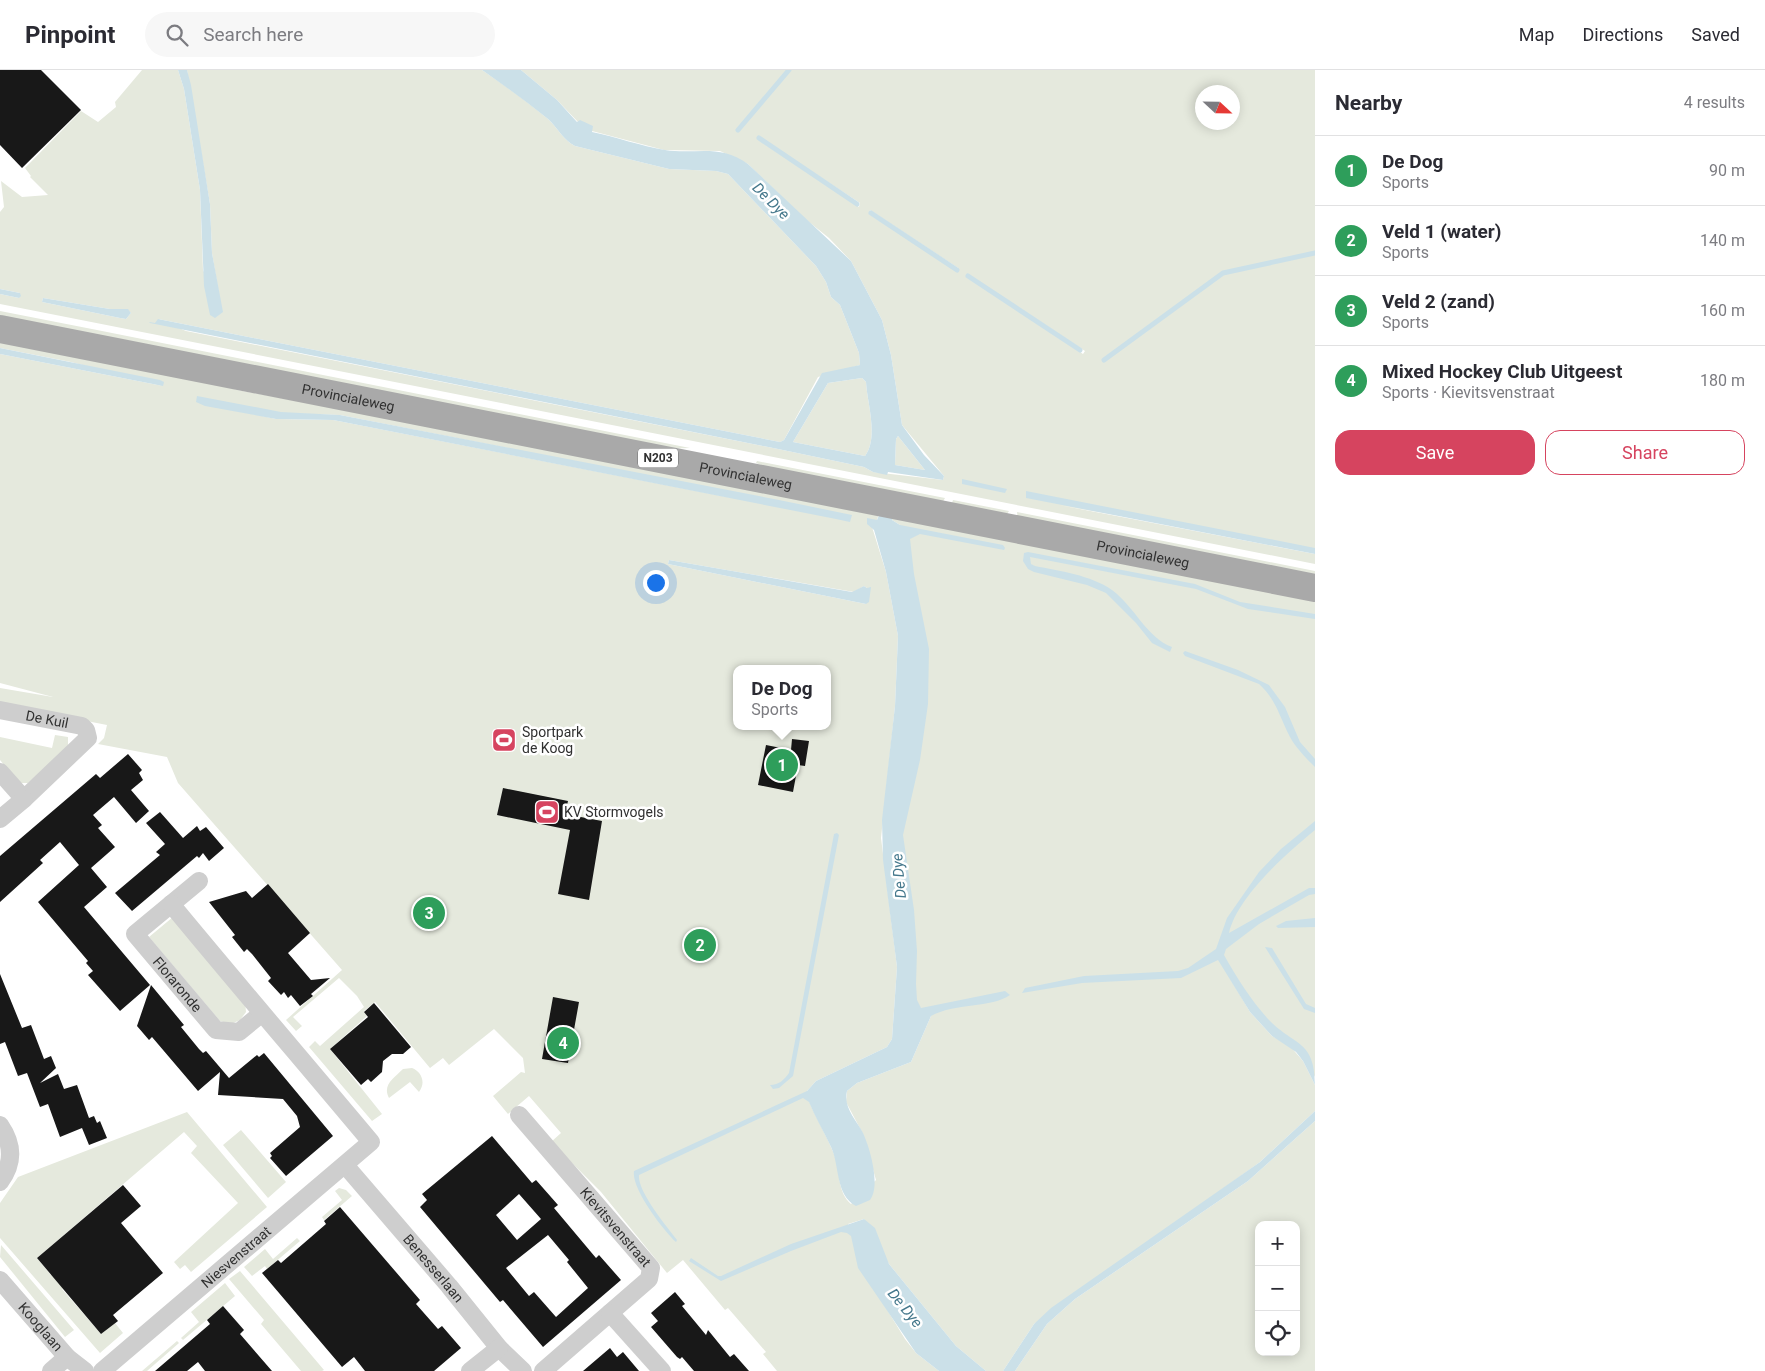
<!DOCTYPE html>
<meta charset="utf-8">
<style>
:root{--surface:#fff;--page:#f7f7f7;--text:#2b2b33;--muted:#7c7c81;--line:#e1e1e2;--accent:#d6445f}
body{margin:0;font-family:Roboto,sans-serif;background:var(--page);color:var(--text)}
.controls{position:absolute;right:15px;bottom:15px;display:grid;overflow:hidden;border-radius:10px;box-shadow:0 2px 12px #0003}
.controls button{width:45px;height:45px;display:grid;place-items:center;padding:0;border:0;border-bottom:1px solid var(--line);background:var(--surface);color:var(--text);font:25px sans-serif}
.compass{position:absolute;left:1195px;top:15px;width:45px;height:45px;border-radius:50%;background:var(--surface);box-shadow:0 2px 12px #0003;rotate:112deg}
.you{position:absolute;left:655px;top:512px;width:18px;height:18px;margin:-12px;border:4px solid #fff;border-radius:50%;background:#1a73e8;box-shadow:0 0 0 8px #1a73e833}
.badge{display:grid;place-items:center;width:32px;height:32px;border-radius:50%;background:var(--accent);color:#fff;font-size:16px;font-weight:700}
.pin{position:absolute;translate:-50% -50%;border:2px solid #fff;box-shadow:0 1px 5px #0006}
.popup{position:absolute;left:733px;top:595px;width:98px;height:65px;box-sizing:border-box;display:grid;place-content:center;border-radius:10px;background:var(--surface);filter:drop-shadow(0 1px 4px #0005);font-size:16px;white-space:nowrap;color:var(--muted)}
.popup b{font-size:19px;color:var(--text)}
.popup::after{content:'';position:absolute;left:50%;top:100%;margin-left:-10px;border:10px solid transparent;border-top-color:var(--surface)}
.list{margin:0;padding:0;list-style:none}
h2{display:flex;justify-content:space-between;align-items:center;height:65px;margin:0;padding:0 20px;font-size:21px}
h2 small{font-size:16px;font-weight:400;color:var(--muted)}
.list li{display:grid;grid-template-columns:32px 1fr auto;gap:15px;align-items:center;box-sizing:border-box;height:70px;padding:0 20px;border-top:1px solid var(--line)}
.list b{display:block;font-size:19px;white-space:nowrap}
.list p{margin:0;font-size:16px;white-space:nowrap;color:var(--muted)}
.list em{font-size:16px;font-style:normal;color:var(--muted)}
.actions{display:flex;gap:10px;padding:15px 20px}
.actions a{flex:1;padding:11px 0;border:1px solid var(--accent);border-radius:15px;text-align:center;font-size:18px;color:var(--accent)}
.actions .main{background:var(--accent);color:#fff}
.icon{flex:none;width:28px;height:28px;fill:none;stroke:currentColor;stroke-width:2;stroke-linecap:round;stroke-linejoin:round}
.map{position:relative;flex:none;width:1315px;height:1301px;overflow:hidden}
header{display:flex;align-items:center;gap:30px;box-sizing:border-box;height:70px;padding:0 25px;background:var(--surface);border-bottom:1px solid var(--line)}
header strong{font-size:24px}
nav{display:flex;gap:28px;margin-inline-start:auto;font-size:18px}
.search{width:350px;height:45px;background:var(--page);display:flex;align-items:center;gap:12px;box-sizing:border-box;padding:0 18px;border-radius:28px;color:var(--muted);font-size:19px}
main{display:flex}
aside{flex:1;background:var(--surface)}
.map>svg:first-child{display:block}
.green{fill:#e5e9dd;fill-rule:evenodd}
.water{fill:#cbe0e8;fill-rule:evenodd}
.lines{fill:none;stroke-linecap:round;stroke-linejoin:round}
.stream{stroke:#cbe0e8;stroke-width:5}
.building{fill:#181818;fill-rule:evenodd}
.minor{stroke:#cecece;stroke-width:18}
.primary{stroke:#a9a9a9;stroke-width:28}
.labels{text-anchor:middle;stroke-width:5;stroke-linejoin:round;paint-order:stroke}
.shield{fill:#fff;stroke:#6f6f6f;stroke-width:1}
.shield-label{font-size:12px;font-weight:bold;fill:#313131}
.street-label{font-size:14px;fill:#313131;stroke:#fff}
.poi-label{font-size:14px;fill:#313131;stroke:#fff;text-anchor:start}
.water-label{font-size:15px;font-style:italic;fill:#45788c;stroke:#fff}
</style>
<header>
<strong>Pinpoint</strong>
<div class="search"><svg class="icon" aria-label="search" viewBox="0 0 24 24"><circle cx="10" cy="10" r="6"/><path d="M15 15l6 6"/></svg>Search here</div>
<nav><a>Map</a><a>Directions</a><a>Saved</a></nav>
</header>
<main>
<div class="map">
<svg width="1315" height="1301" viewBox="0 0 1315 1301">
<rect width="100%" height="100%" fill="#fff"/>
<path class="green" d="M142 0H178L184 19 200 120 203 200 222 242 212 183 210 134 187 0H482C505 16 527 31 548 49 558 58 563 70 575 76L669 99 716 101 728 104 816 196 826 212 831 227 840 235 859 283 860 295 818 307 784 370 780 372 158 249 186 261 778 379 864 397 873 402 943 410 944 406 902 355 891 285 882 250 851 191 829 168 804 148 748 94 720 81 664 80 592 61 578 52 557 30 521 0H1315V480L1059 435 1315 484V494L0 234V224L19 228 20 223 0 219V142L4 137 1 111 22 127 48 125 30 107 31 106 25 98 81 41 98 52 116 37 115 32ZM1202 22H1232V52H1202ZM761 68 860 133 859 137 760 71ZM870 140 958 198 957 201 869 144ZM968 204 1085 281 1083 284 967 207ZM43 228 110 239H127L131 243 126 249 120 248 42 232Z
M0 241 97 260 690 378 660 379 0 249Z
M0 267 194 305 237 320 297 331H325L880 440 877 450 872 457 886 502 898 566 895 636 881 768 897 897 892 969 887 977 816 1011 807 1021 809 1031C816 1049 831 1073 836 1090 840 1104 838 1123 851 1134L876 1110 863 1064 846 1032 847 1021 857 1013 911 992 931 946 912 944 890 739 919 585 900 455 892 450 893 445 1315 527V1007L1300 979 1260 947 1221 888V893L1250 942 1272 966 1290 976 1303 991 1315 1015V1041L1260 1092 1034 1254 1003 1301H986L956 1276 889 1194 864 1149 848 1154 878 1225 905 1269 916 1283 939 1301H777L763 1284 766 1282 728 1238 725 1240 683 1190 667 1203 601 1122 551 1072 561 1063 529 1026 508 1044 493 1026 521 1002 525 1003 523 988 494 959 449 995 443 988 430 998 375 932 364 941 367 946 330 979 382 1044 372 1051 309 977 315 971 320 976 364 937 357 926 339 908 293 947 302 956 296 961 286 950 342 900 178 713 167 687 98 674 104 668 107 655 0 634V618L53 627 0 613V284L163 316 71 292 0 278ZM243 342 340 345 852 446 727 427 333 350 276 349ZM669 490 854 522 864 516 867 518 866 534 668 494ZM737 599H827V656H737Z
M862 308 866 312C867 333 879 367 865 386L793 372 828 313Z
M898 366 925 400 895 395 896 369Z
M757 391 945 428 941 435 783 403 756 393Z
M953 430 1009 441 1005 447 952 433Z
M1017 442 1315 501V509L1018 450Z
M55 665 68 667V677L28 713H19L0 690V667L52 678Z
M173 847 245 931 246 942 240 950 231 954 220 951 149 867Z
M403 999 412 998C422 1002 426 1013 419 1022L410 1012 389 1028C382 1015 394 1008 403 999Z
M187 1042 267 1137 191 1202 185 1195 180 1199 174 1192 238 1133 191 1083 197 1076 184 1062 37 1188 51 1205 57 1201 68 1214 62 1219 101 1264 115 1253 123 1263 100 1283 0 1168V1133L18 1107Z
M1315 1051V1301H1015L1047 1254 1075 1229 1248 1111ZM1259 1155H1296V1282H1259Z
M241 1060 286 1112 268 1128 223 1075Z
M339 1118 346 1120 352 1126 324 1150 322 1147 342 1130 335 1121Z
M297 1168 300 1171 267 1199 265 1196 252 1206 244 1197 265 1179 273 1189Z
M1 1175 74 1260 65 1267 0 1187Z
M240 1201 324 1300 322 1301H301L261 1254 264 1250 229 1209Z
M225 1213 235 1226 183 1270 181 1268 199 1252 191 1242Z
M177 1271 179 1273 147 1301H142Z"/>
<path class="water" d="M178 0H187L191 15 210 134 212 183 223 242 215 248 210 245 204 216 200 120 184 19Z
M482 0H521L557 30 577 52 580 50 593 56 592 62C616 67 641 76 665 80 696 85 719 73 748 94L851 191 882 250 891 285 902 355 924 385 944 406 943 410 888 402 887 405 873 402 864 397 778 379 150 253 149 252 155 253 158 249 780 372 784 370 822 303 860 295 859 283 840 235 831 227 826 212 816 196 728 104 716 101 669 99 575 76C563 70 558 58 548 49 527 32 505 16 482 0ZM862 308 866 312C867 333 879 367 865 386L793 372 828 313ZM898 366 925 400 895 395 896 369Z
M0 219 20 223 21 226 19 228 0 224Z
M43 228 110 239H128L131 243 126 249 120 248 42 232Z
M0 278 160 310 164 312 163 316 0 284Z
M197 326 281 342 340 345 779 430 852 445 850 452 836 449 333 350 276 349 205 336 196 332Z
M962 409 1007 419 1005 423 962 414Z
M1026 421 1315 478V484L1026 428Z
M880 443 893 445 892 450 900 455 1003 475 1005 478 1004 480 920 464 910 469 914 504 929 579 928 634 920 690 903 765 914 840 917 881 916 914 917 930 921 938 1005 921 1010 925C992 938 954 933 931 946L911 992 857 1013 847 1021C843 1038 856 1049 863 1063 870 1078 881 1116 870 1130L856 1136C835 1125 840 1096 831 1077 824 1062 815 1047 809 1032L803 1028 639 1105C637 1121 667 1157 677 1170L676 1172C663 1160 631 1118 634 1101L807 1021 816 1011 887 977 892 969 897 897 883 790 882 750 895 636 898 566 886 502 874 460 867 454V448L877 450Z
M1028 482 1195 514 1240 532 1315 544V549L1248 539 1196 519 1030 487 1031 494 1035 496C1059 501 1091 505 1112 520 1135 537 1146 567 1172 577L1170 582 1152 573 1136 553 1106 523 1087 515 1034 502 1028 499 1023 491 1024 483Z
M669 490 852 522 864 516 867 518 871 517 869 532 866 534 668 494Z
M1185 581 1238 600 1269 615 1285 637 1300 672 1315 689V697C1306 688 1296 678 1290 667 1280 648 1276 629 1259 614L1185 586 1183 583Z
M1315 751V760C1287 783 1237 827 1229 863L1309 818H1315V824L1309 825 1259 854 1226 879 1224 885C1237 908 1251 930 1268 949 1293 976 1315 969 1315 1015L1303 991 1296 982 1272 966 1250 942 1218 890 1181 908 1082 913 1022 923 1025 918 1084 906 1178 901 1188 898 1216 879 1227 848 1259 802 1281 779Z
M837 763 839 765 793 1006 779 1018 773 1019 770 1015C779 1015 784 1010 789 1003L834 764Z
M1315 848V857L1278 858 1276 856 1286 851Z
M1265 877 1272 878 1306 934 1315 938V943L1304 939Z
M1315 1041V1051L1248 1111 1075 1229 1047 1254 1015 1301H1003L1034 1254 1051 1238 1260 1092Z
M864 1149 875 1158 889 1194 956 1276 986 1301H939L916 1283 858 1198 851 1166 847 1163 841 1162 791 1181 721 1211 689 1191 691 1188 718 1206H721L791 1174Z"/>
<g class="lines">
<path class="stream" d="M738 60 789 0
M759 68 857 134
M871 143 957 200
M968 206 1080 280
M1104 290 1223 203 1315 183"/>
</g>
<path class="building" d="M0 0H41L81 40 22 98 0 75Z
M792 669 809 671 805 696 798 695 793 722 758 715 766 675 791 680Z
M128 684 142 700 139 703 143 710 131 720 149 741 136 753 114 727 93 745 102 755 98 758 115 777 91 798 107 817 84 837 150 915 120 941 88 905 93 901 86 893 88 891 38 832 79 795 60 772 40 790 43 793 0 832V786L96 704 100 708Z
M503 718 568 731 565 744 602 751 589 830 558 824 570 760 497 745Z
M160 742 183 768 197 756 200 761 206 757 224 778 209 791 203 783 199 788 197 786 132 841 115 823 160 785 156 782 165 774 146 753Z
M268 814 310 863 288 883 311 910 330 908 311 924 313 926 300 936 291 925 288 928 284 922 281 925 268 911 271 908 252 884 247 879 244 882 232 867 235 865 209 832 246 821 252 828Z
M0 904 22 958 31 955 44 989 51 986 56 998 40 1013 58 1004 64 1019 77 1015 89 1048 94 1046 97 1053 100 1051 107 1068 89 1075 82 1058 60 1067 48 1034 40 1037 27 1003 18 1006 5 972 0 974Z
M151 915 184 955 181 957 199 979 203 983 206 981 229 1008 257 985 259 987 264 983 333 1066 286 1106 270 1088 272 1086 270 1083 300 1057 297 1046 283 1029 218 1025 220 1002 198 1021 152 967 149 970 137 956Z
M553 927 579 932 568 993 542 989Z
M374 933 411 977 403 984H392L383 991 382 1002 371 1012 368 1009 361 1015 330 979 368 947 364 942Z
M492 1066 532 1113 536 1110 558 1135 554 1138 596 1188 599 1185 621 1210 543 1277 503 1230 500 1232 420 1137 427 1130 422 1124ZM519 1124 541 1149 517 1170 496 1145ZM548 1165 569 1190 567 1192 588 1218 556 1247 534 1222 529 1226 506 1198Z
M123 1115 141 1136 121 1153 163 1203 113 1245 118 1251 101 1264 37 1188Z
M340 1137 420 1230 416 1234 438 1259 442 1256 461 1278 434 1301H365L354 1287 342 1297 262 1203 278 1190 281 1193 326 1154 324 1151Z
M675 1222 685 1234 682 1236 706 1265 708 1260 730 1287 734 1284 749 1301H694L682 1287 680 1289 677 1287 651 1257 658 1251 651 1243Z
M223 1236 244 1260 240 1264 272 1301H205L198 1292 187 1301H155L210 1254 207 1250Z
M610 1278 617 1287 623 1282 639 1301H583Z"/>
<g class="lines">
<g class="minor">
<path id="s1" d="M0 640 82 656 86 660 88 668 24 729 0 702"/>
<path d="M0 749 24 729"/>
<path id="s2" d="M199 811 135 864 216 960 239 962 261 944"/>
<path id="s3" d="M519 1045 651 1198 649 1209 543 1301"/>
<path d="M0 1055C13 1074 14 1093 0 1112"/>
<path id="s4" d="M345 1095 449 1216 499 1278 523 1301"/>
<path id="s5" d="M0 1210 67 1287 85 1301"/>
<path d="M610 1243 662 1301"/>
<path d="M51 1301 67 1287"/>
<path id="s6" d="M102 1301 371 1072C304 992 237 914 171 834"/>
<path d="M470 1301 499 1278"/>
</g>
<path class="primary" id="s7" d="M0 259 1315 518"/>
</g>
<defs>
<symbol id="stadium-square" viewBox="-11 -11 22 22"><rect x="-9" y="-9" width="18" height="18" rx="4" fill="#d6445f" stroke="#fff"/><path d="M0-5a6.5 5 0 1 0 0 10a6.5 5 0 1 0 0-10ZM-3.5-1.8h7v3.6h-7Z" fill="#fff"/></symbol>
</defs>
<g fill-rule="evenodd">
<use href="#stadium-square" x="490" y="656" width="28" height="28"/>
<use href="#stadium-square" x="533" y="728" width="28" height="28"/>
</g>
<g class="labels">
<rect class="shield" x="638" y="378.5" width="40" height="19" rx="4"/>
<g class="shield-label">
<text x="658" y="392">N203</text>
</g>
<g class="street-label">
<text dy="5" stroke="none"><textPath href="#s7" startOffset="355">Provincialeweg</textPath></text>
<text dy="5" stroke="none"><textPath href="#s7" startOffset="760">Provincialeweg</textPath></text>
<text dy="5" stroke="none"><textPath href="#s7" startOffset="1165">Provincialeweg</textPath></text>
<text dy="5" stroke="none"><textPath href="#s1" startOffset="48">De Kuil</textPath></text>
<text dy="5" stroke="none"><textPath href="#s2" startOffset="149">Floraronde</textPath></text>
<text dy="5" stroke="none"><textPath href="#s3" startOffset="148">Kievitsvenstraat</textPath></text>
<text dy="5" stroke="none"><textPath href="#s6" startOffset="176">Niesvenstraat</textPath></text>
<text dy="5" stroke="none"><textPath href="#s4" startOffset="136">Benesserlaan</textPath></text>
<text dy="5" stroke="none"><textPath href="#s5" startOffset="62">Kooglaan</textPath></text>
</g>
<g class="poi-label">
<text x="522" y="667">Sportpark<tspan x="522" dy="16">de Koog</tspan></text>
<text x="564" y="747">KV Stormvogels</text>
</g>
<g class="water-label">
<text transform="translate(771 131) rotate(45)" y="5">De Dye</text>
<text transform="translate(899 806) rotate(-95)" y="5">De Dye</text>
<text transform="translate(905 1238) rotate(51)" y="5">De Dye</text>
</g>
</g>
</svg>
<div class="controls">
<button>+</button>
<button>−</button>
<button><svg class="icon" aria-label="locate" viewBox="0 0 24 24"><circle cx="12" cy="12" r="6"/><path d="M12 2v4M12 18v4M2 12h4M18 12h4"/></svg></button>
</div>
<svg class="compass" viewBox="-18 -18 36 36"><path d="M0-13l5 13h-10z" fill="#e53935"/><path d="M0 13l5-13h-10z" fill="#7c7c81"/></svg>
<div class="you"></div>
<div class="pin badge" style="left:782px;top:695px;background:#2e9e5b">1</div>
<div class="popup"><b>De Dog</b>Sports</div>
<div class="pin badge" style="left:700px;top:875px;background:#2e9e5b">2</div>
<div class="pin badge" style="left:429px;top:843px;background:#2e9e5b">3</div>
<div class="pin badge" style="left:563px;top:973px;background:#2e9e5b">4</div>
</div>
<aside>
<h2>Nearby<small>4 results</small></h2>
<ul class="list">
<li><span class="badge" style="background:#2e9e5b">1</span><div><b>De Dog</b><p>Sports</p></div><em>90 m</em></li>
<li><span class="badge" style="background:#2e9e5b">2</span><div><b>Veld 1 (water)</b><p>Sports</p></div><em>140 m</em></li>
<li><span class="badge" style="background:#2e9e5b">3</span><div><b>Veld 2 (zand)</b><p>Sports</p></div><em>160 m</em></li>
<li><span class="badge" style="background:#2e9e5b">4</span><div><b>Mixed Hockey Club Uitgeest</b><p>Sports · Kievitsvenstraat</p></div><em>180 m</em></li>
</ul>
<div class="actions"><a class="main">Save</a><a>Share</a></div>
</aside>
</main>
